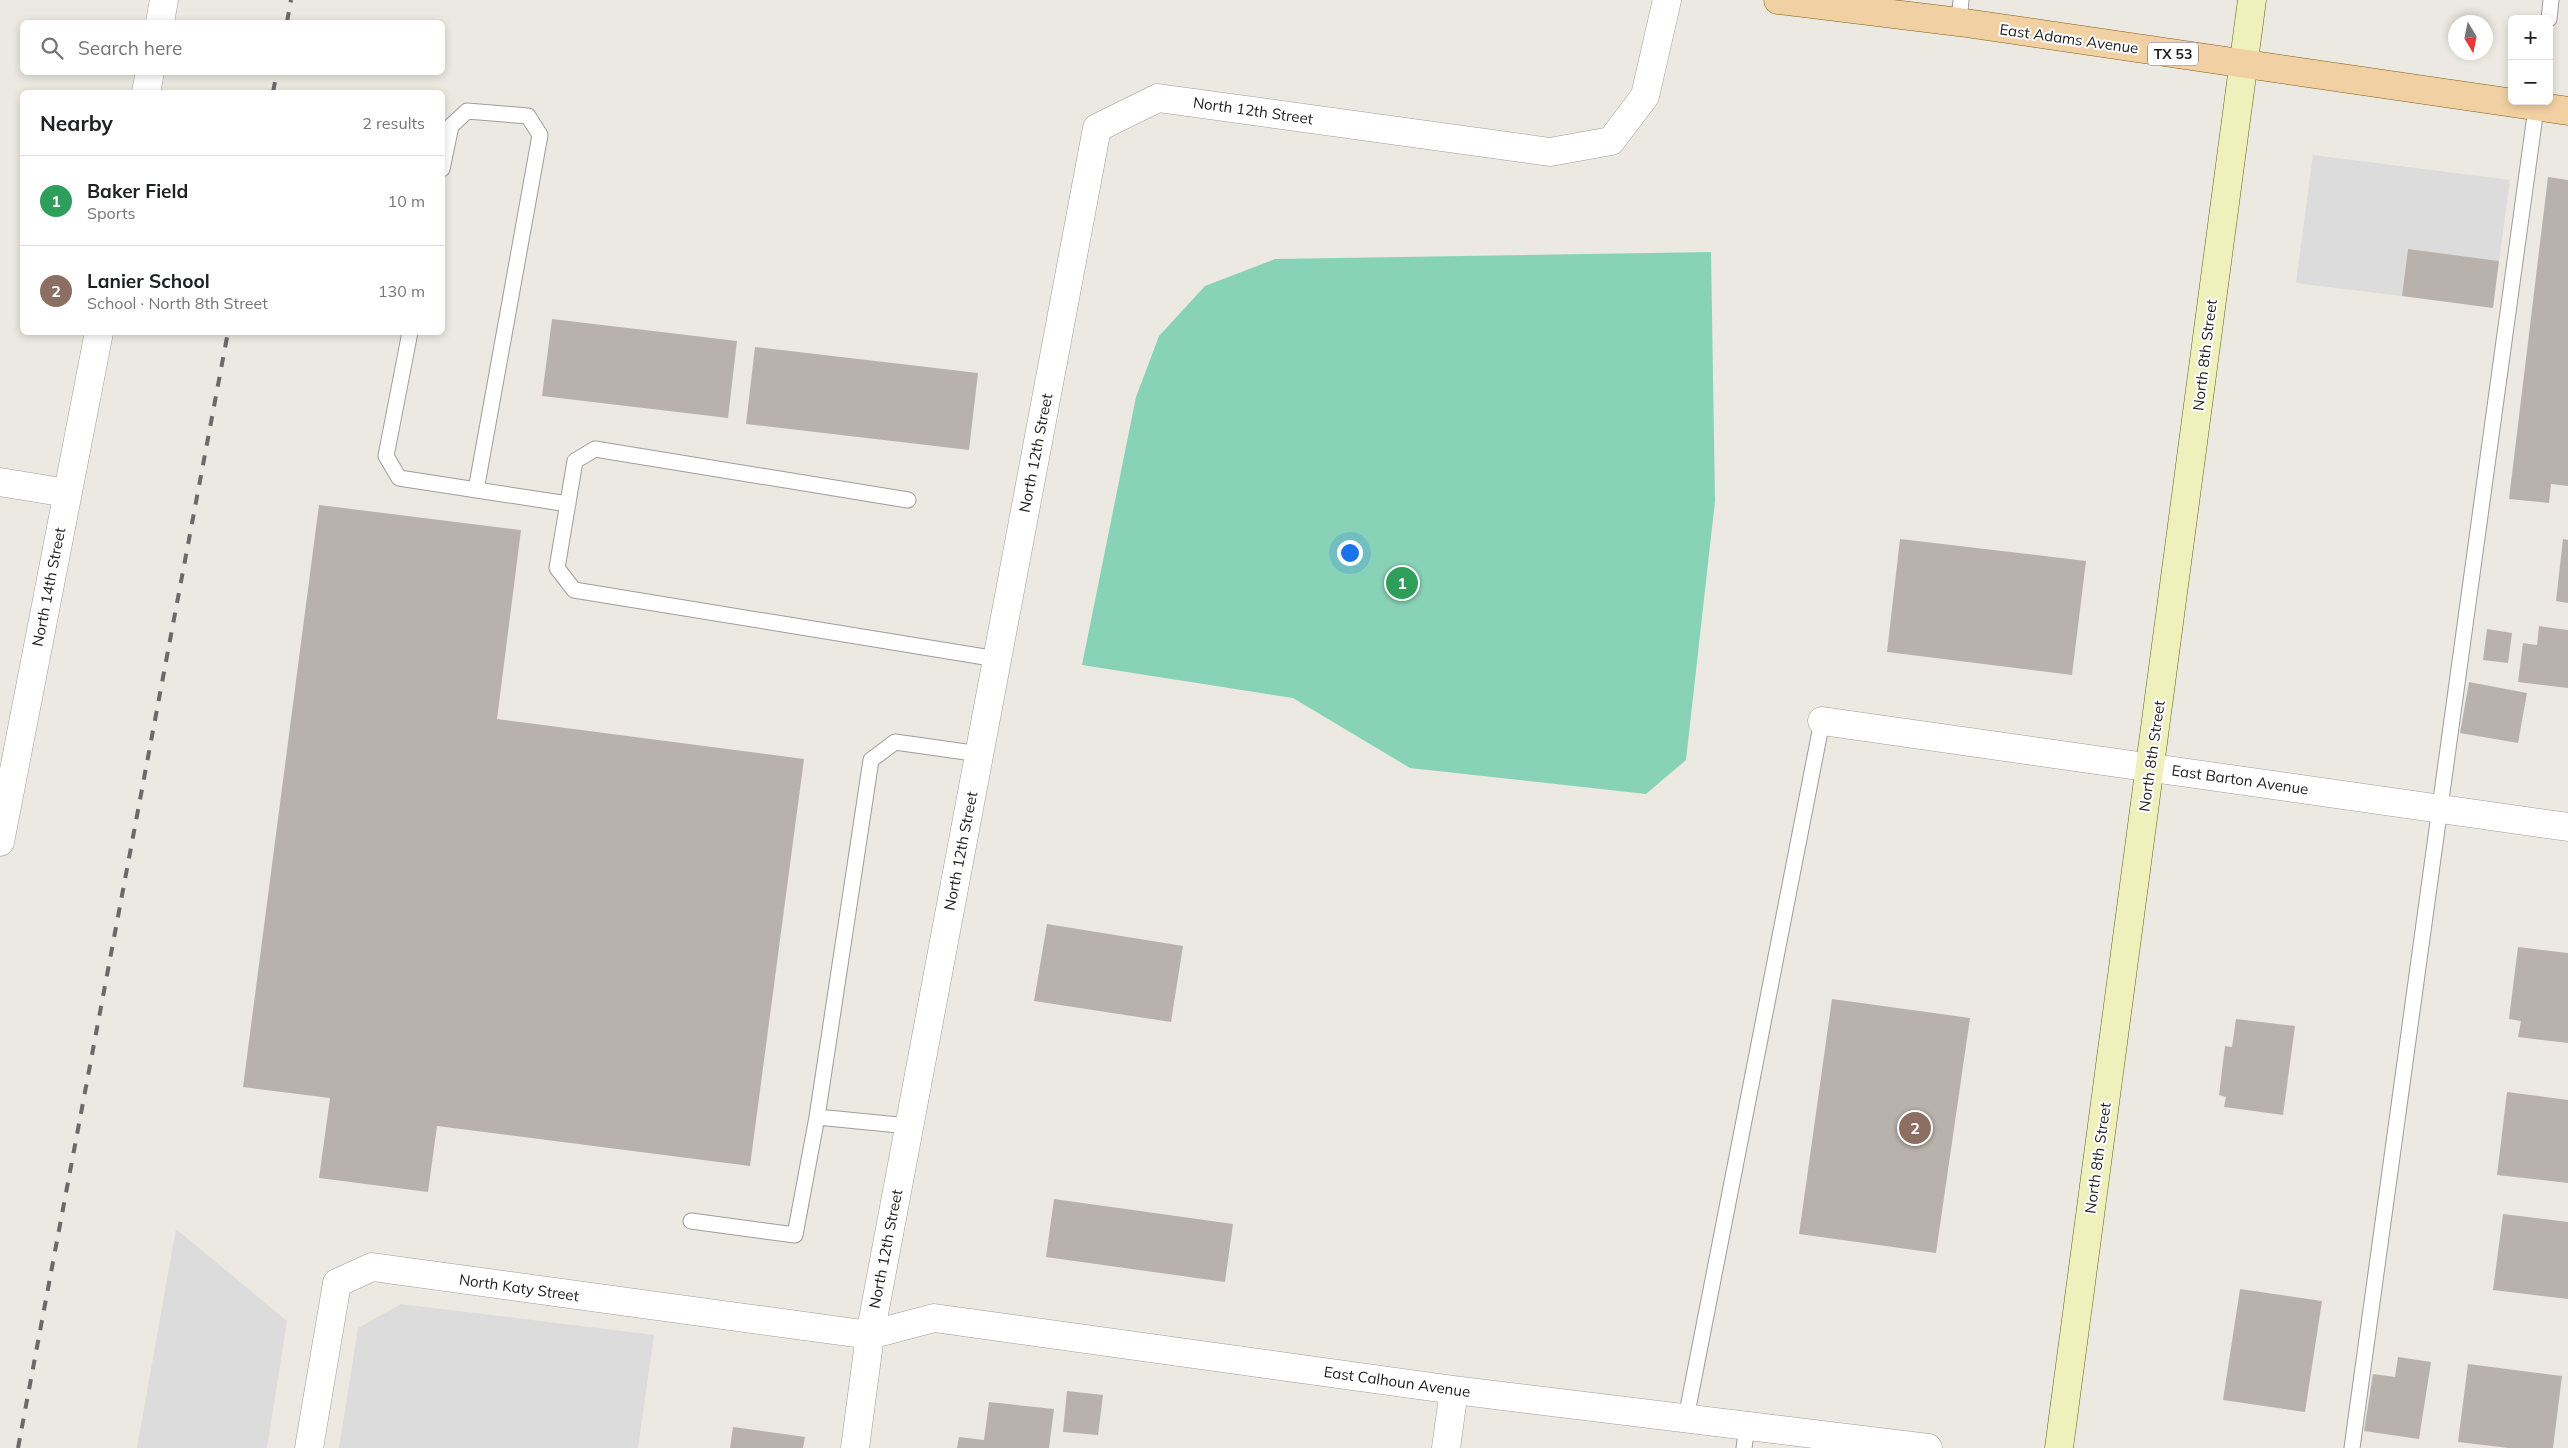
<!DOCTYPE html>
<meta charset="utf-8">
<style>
:root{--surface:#fff;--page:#f2f2f2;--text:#202124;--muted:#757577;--line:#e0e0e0;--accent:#b45309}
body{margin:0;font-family:Mulish,sans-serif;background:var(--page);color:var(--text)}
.controls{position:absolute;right:15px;top:15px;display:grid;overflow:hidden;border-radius:8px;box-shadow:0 2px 8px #0003}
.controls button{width:45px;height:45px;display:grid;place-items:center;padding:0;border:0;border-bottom:1px solid var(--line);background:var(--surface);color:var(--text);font:25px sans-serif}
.compass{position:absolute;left:2448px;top:15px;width:45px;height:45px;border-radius:50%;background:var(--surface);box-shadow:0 2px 8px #0003;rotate:170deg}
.you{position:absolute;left:1349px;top:552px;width:18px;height:18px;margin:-12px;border:4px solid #fff;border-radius:50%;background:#1a73e8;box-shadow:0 0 0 8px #1a73e833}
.badge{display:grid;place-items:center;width:32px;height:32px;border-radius:50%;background:var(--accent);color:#fff;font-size:16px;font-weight:700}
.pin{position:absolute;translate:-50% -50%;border:2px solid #fff;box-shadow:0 1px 5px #0006}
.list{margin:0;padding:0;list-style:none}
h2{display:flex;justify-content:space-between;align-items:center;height:65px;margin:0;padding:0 20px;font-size:21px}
h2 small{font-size:16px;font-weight:400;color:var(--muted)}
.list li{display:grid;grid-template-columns:32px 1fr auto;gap:15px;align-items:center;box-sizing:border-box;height:90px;padding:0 20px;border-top:1px solid var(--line)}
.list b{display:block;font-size:19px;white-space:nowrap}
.list p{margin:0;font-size:16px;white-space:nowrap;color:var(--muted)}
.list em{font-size:16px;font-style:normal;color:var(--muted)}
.icon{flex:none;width:28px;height:28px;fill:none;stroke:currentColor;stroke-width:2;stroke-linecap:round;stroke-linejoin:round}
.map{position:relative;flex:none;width:2568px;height:1448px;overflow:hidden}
.search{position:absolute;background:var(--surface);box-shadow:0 2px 8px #0003;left:20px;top:20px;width:425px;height:55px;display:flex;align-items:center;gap:12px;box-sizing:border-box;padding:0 18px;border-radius:8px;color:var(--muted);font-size:19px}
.panel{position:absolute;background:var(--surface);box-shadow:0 2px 8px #0003;left:20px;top:90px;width:425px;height:245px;border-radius:8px}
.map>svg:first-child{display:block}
.pitch{fill:#88d3b7}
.parking{fill:#dcdcdc}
.building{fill:#b9b2ac}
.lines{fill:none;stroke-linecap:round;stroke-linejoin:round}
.lane-casing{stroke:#9d9d9d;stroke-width:17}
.street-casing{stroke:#9d9d9d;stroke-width:29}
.secondary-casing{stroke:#5b6510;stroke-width:29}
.primary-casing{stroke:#835e10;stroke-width:29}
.lane{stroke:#fff;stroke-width:15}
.street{stroke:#fff;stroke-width:28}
.secondary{stroke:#eef1bb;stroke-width:28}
.primary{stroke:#f1d0a3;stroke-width:28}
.rail{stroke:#6a6a6a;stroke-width:4;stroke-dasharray:10 10;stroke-linecap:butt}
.labels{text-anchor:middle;stroke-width:4;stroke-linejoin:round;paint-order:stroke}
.shield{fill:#fff;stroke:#606060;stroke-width:1}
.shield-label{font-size:14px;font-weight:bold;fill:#1c1c1c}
.street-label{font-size:15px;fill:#1c1c1c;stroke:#fff}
</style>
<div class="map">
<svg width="2568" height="1448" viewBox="0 0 2568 1448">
<rect width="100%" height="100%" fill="#ece9e2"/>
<path class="pitch" d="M1711 252 1715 501 1686 760 1646 794 1410 768 1293 698 1082 665 1136 397 1159 336 1205 286 1275 259Z"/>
<path class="parking" d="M2313 155 2510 180 2499 261 2408 249 2402 296 2296 283Z
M176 1229 287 1321 267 1448H137Z
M401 1304 654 1335 638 1448H339L358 1328Z"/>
<path class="building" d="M2548 177 2568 180V486L2551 484 2549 503 2509 499Z
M2408 249 2499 261 2493 308 2402 296Z
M552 319 737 341 728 418 542 396Z
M755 347 978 373 969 450 746 424Z
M319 505 521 530 497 719 804 759 750 1166 437 1126 428 1192 319 1178 330 1098 243 1087Z
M1900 539 2086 561 2072 675 1887 652Z
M2563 539 2568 540V603L2556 601Z
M2539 626 2568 630V688L2518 682 2523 643 2537 645Z
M2487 629 2512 633 2508 663 2483 660Z
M2469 682 2527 693 2518 743 2460 733Z
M1047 924 1183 946 1171 1022 1034 1001Z
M2518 947 2568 953V1043L2518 1037 2521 1021 2509 1019Z
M1832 999 1970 1018 1936 1253 1799 1234Z
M2236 1019 2295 1026 2283 1115 2224 1107 2226 1097 2219 1095 2225 1046 2232 1047Z
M2507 1092 2568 1100V1183L2497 1175Z
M1054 1199 1233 1224 1225 1282 1046 1257Z
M2503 1214 2568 1222V1299L2493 1290Z
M2240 1289 2322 1301 2305 1412 2223 1400Z
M2398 1357 2431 1362 2419 1439 2364 1431 2373 1374 2395 1377Z
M2468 1364 2562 1376 2553 1448H2509L2458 1442Z
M1067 1391 1103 1395 1098 1435 1063 1432Z
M989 1402 1054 1409 1049 1448H957L959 1437 984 1440Z
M733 1427 805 1437 803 1448H730Z"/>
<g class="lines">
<defs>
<path id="lane" d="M2549 19 2551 0
M1959 22 1961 0
M442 169 451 126 467 111 528 116 540 135 476 490
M410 332 386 456 399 478 568 504
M908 500 595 449 575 461 557 568 574 590 997 659
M909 1126 817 1117 871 760 895 742 980 754
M691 1221 795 1235 817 1117
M1686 1418 1822 721
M1744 1448 1747 1426
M2352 1448 2537 101"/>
<path id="street" d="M160 22 164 0
M146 92 150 72
M0 482 67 493
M1822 721 2568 827
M0 842 99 332
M309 1448 337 1283 372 1267 870 1335 934 1318 1454 1390 1928 1448
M855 1448 870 1335 1097 128 1158 98 1550 152 1611 141 1645 96 1667 0
M1446 1448 1454 1390"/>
<path id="secondary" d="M2059 1448 2252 0"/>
<path id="primary" d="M1778 0 1959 22 2568 111"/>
</defs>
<use href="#lane" class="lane-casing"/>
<use href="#street" class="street-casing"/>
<use href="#secondary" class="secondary-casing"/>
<use href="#primary" class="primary-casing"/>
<use href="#lane" class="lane"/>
<use href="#street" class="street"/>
<use href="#secondary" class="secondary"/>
<use href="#primary" class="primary"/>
<path class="rail" d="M287 22 291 0
M273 92 277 72
M18 1448 228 332"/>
</g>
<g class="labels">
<rect class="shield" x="2148" y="42.5" width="50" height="23" rx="4"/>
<g class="shield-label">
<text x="2173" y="59">TX 53</text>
</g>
<g class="street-label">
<text transform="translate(2069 39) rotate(8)" y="5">East Adams Avenue</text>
<text transform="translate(1253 111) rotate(8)" y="5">North 12th Street</text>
<text transform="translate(2205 355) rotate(-83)" y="5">North 8th Street</text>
<text transform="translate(1036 453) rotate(-79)" y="5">North 12th Street</text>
<text transform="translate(49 587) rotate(-79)" y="5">North 14th Street</text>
<text transform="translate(2152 756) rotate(-82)" y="5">North 8th Street</text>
<text transform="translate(2240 780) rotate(8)" y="5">East Barton Avenue</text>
<text transform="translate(961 851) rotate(-79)" y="5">North 12th Street</text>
<text transform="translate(2098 1158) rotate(-82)" y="5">North 8th Street</text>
<text transform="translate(886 1249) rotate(-79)" y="5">North 12th Street</text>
<text transform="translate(519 1288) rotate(8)" y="5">North Katy Street</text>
<text transform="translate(1397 1382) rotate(8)" y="5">East Calhoun Avenue</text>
</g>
</g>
</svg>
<div class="controls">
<button>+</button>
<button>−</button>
</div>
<svg class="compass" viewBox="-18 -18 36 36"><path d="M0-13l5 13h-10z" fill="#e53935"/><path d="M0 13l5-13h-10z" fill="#757577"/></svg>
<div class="you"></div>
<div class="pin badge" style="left:1402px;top:583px;background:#2e9e5b">1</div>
<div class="pin badge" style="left:1915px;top:1128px;background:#8d6e63">2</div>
<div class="search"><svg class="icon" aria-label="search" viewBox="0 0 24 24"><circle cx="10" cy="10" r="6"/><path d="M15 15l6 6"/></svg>Search here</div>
<section class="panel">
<h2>Nearby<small>2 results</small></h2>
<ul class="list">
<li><span class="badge" style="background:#2e9e5b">1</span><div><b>Baker Field</b><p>Sports</p></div><em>10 m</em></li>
<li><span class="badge" style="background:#8d6e63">2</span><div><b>Lanier School</b><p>School · North 8th Street</p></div><em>130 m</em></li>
</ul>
</section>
</div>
